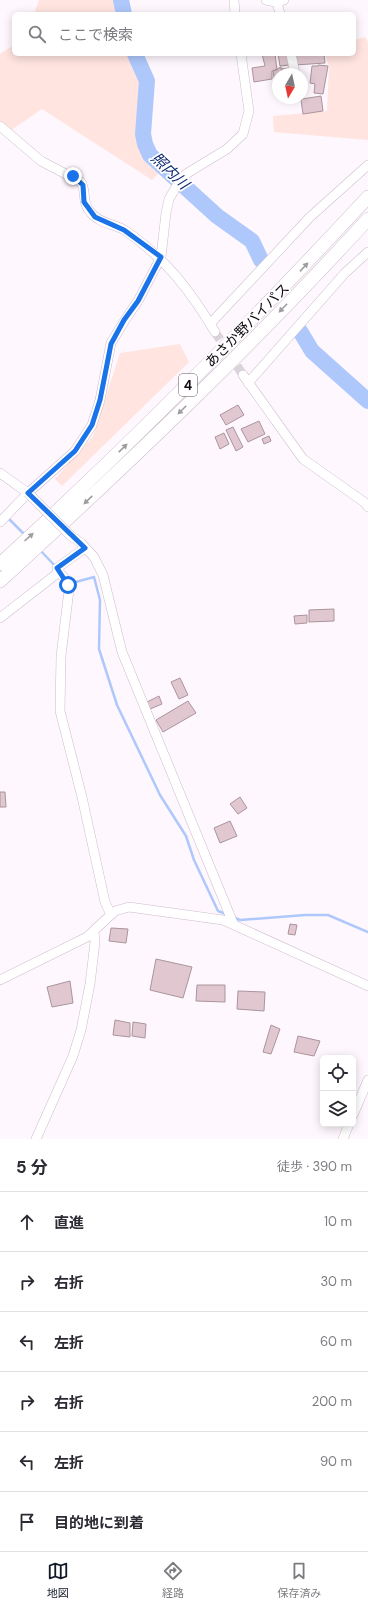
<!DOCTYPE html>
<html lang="ja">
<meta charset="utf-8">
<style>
:root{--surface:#fff;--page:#f7f7f7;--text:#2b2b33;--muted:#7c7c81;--line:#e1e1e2;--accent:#111827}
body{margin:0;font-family:"DM Sans","Noto Sans JP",sans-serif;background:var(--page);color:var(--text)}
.controls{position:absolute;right:12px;bottom:12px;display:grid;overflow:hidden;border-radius:6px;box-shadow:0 2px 10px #0003}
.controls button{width:36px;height:36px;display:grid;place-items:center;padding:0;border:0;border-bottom:1px solid var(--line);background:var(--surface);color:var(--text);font:20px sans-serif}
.compass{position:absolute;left:272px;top:68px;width:36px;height:36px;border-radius:50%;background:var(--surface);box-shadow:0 2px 10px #0003;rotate:189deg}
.stop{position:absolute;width:12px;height:12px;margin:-9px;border:3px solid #1a73e8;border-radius:50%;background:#fff}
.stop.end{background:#1a73e8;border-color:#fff;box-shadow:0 1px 4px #0008}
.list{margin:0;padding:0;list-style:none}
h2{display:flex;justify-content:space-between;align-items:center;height:52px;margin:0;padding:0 16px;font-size:17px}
h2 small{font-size:13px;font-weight:400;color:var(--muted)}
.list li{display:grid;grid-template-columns:26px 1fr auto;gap:12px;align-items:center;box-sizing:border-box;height:60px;padding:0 16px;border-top:1px solid var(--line)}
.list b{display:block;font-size:15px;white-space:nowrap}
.list em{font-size:13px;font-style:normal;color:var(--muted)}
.icon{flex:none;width:22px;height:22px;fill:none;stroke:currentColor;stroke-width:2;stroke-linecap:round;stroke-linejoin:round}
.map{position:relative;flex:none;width:368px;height:1139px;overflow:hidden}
.search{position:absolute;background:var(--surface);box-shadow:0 2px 10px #0003;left:12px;right:12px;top:12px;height:44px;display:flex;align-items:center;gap:10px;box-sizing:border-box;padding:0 14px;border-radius:6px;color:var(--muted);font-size:15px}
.sheet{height:412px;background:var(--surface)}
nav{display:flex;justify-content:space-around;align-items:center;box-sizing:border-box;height:56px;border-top:1px solid var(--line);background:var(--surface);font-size:11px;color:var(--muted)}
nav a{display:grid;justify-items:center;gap:2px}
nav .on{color:var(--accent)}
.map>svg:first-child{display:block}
.green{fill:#ffe4e0}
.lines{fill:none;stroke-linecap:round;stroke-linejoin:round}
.stream{stroke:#aec8fc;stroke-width:2.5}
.river{stroke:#aec8fc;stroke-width:16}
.building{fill:#e1c8d0;stroke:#ab949b}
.minor-tunnel{stroke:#dad3da;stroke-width:9;stroke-dasharray:9 4.5;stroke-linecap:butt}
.minor-casing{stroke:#cdbccc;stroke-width:10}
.highway-casing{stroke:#cdbccc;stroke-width:14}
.minor{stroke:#fff;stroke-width:9}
.highway{stroke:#fff;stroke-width:13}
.minor-bridge-casing{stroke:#cdbccc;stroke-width:10;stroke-linecap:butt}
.minor-bridge{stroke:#fff;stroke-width:9}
.oneway{fill:#9f9d9f}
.route{stroke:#1a73e8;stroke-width:5}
.labels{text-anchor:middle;stroke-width:3.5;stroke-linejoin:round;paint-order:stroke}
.shield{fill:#fff;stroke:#585458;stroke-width:1}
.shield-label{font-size:13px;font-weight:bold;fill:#100a10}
.street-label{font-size:14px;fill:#100a10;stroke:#fff}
.water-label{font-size:15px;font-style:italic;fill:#0d2970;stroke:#fff}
</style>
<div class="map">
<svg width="368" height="1139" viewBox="0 0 368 1139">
<rect width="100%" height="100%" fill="#fef7fe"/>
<path class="green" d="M39 0H118L120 14H34Z
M365 37 368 42V140L274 132 273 116 327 111 329 67 325 54H354V40Z
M14 45V54H127L144 83 147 141 164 168 152 180 42 109 10 131 0 120V54Z
M180 344 189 362 62 486 55 479 93 436 120 353Z"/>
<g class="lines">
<path class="stream" d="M7 520 9 519 25 535
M40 550 56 567
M71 582 72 583 94 577 100 600 99 649 117 705 160 795 186 836 194 860 218 911 226 914
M233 917 240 920 305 915H328L368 932"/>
<path class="river" d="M121 0 124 14
M135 54 147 81 143 134 145 144 150 155 217 216 252 241 261 260
M300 331 312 351 368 401"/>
</g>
<path class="building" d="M262 54H275L277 70 272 71V79L254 82 252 68 265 66Z
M278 54H288L289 65 280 66Z
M294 54H324L325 63 295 65Z
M318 65 328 66 323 94 314 93 315 84 310 83 312 66H318Z
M281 67 282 74H278V82H275L273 71Z
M289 68 290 74H283L282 69Z
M321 96 323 111 303 114 301 100 302 99Z
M238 405 244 415 226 425 220 415Z
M259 421 265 434 248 442 241 429Z
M233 427 243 447 236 451 226 430Z
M224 433 229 444 220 449 215 437Z
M269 436 271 441 264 444 262 439Z
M334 609V621L309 622V610Z
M307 615V623L295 624 294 616Z
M180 678 188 695 179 699 171 682Z
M159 696 162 704 150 709 147 702Z
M188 701 196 713 163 732 156 720Z
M0 792H5L6 807H0Z
M240 797 247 808 238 814 230 804Z
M230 821 237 836 220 843 214 828Z
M290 924 297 925 295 935 288 934Z
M111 928 128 929 126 943 109 941Z
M156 959 192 967 183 998 150 990Z
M70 981 73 1003 52 1007 47 987Z
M197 985H225V1002L196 1001Z
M238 991 265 992 264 1011 237 1009Z
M115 1020 130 1023V1037L113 1035Z
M133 1022 146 1024 145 1038 132 1036Z
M271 1025 280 1029 271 1054 263 1052Z
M298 1036 320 1041 314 1056 294 1052Z"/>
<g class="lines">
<path class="minor-tunnel" d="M215 332 243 375"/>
<defs>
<path id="minor" d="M234 0 235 14
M266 0 276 2 284 0
M277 2 280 14
M291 54 295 74
M0 126 41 161 81 182C87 192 81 202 91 213 100 224 116 224 126 231 166 259 190 290 215 332
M210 324 310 217 368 165
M243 375 303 459 364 502 368 507
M248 383 345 273 368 252
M0 473 28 493
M0 522 28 493 75 451 92 425 100 400 111 343 125 320 138 301 161 257 166 213 169 199 176 187 186 174 227 149 243 134 249 111 241 54
M71 536 81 543 94 557 103 575 122 652 233 923
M59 572 67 581 69 590 61 656 60 711 82 797 105 902 111 915
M0 618 59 572 57 568 85 548
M0 980 87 937 115 911 129 907 223 920 368 986
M353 1115 368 1080
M36 1139 73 1056 81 1030 90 984 95 942 94 932
M343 1139 349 1124"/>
<path id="highway" d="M0 564C128 447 250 324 368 197
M0 581C127 465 252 346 368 219"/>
</defs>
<use href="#minor" class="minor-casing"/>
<use href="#highway" class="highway-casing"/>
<use href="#minor" class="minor"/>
<use href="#highway" class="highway"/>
<defs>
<path id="minor-bridge" d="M28 493 71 536"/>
</defs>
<use href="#minor-bridge" class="minor-bridge-casing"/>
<use href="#minor-bridge" class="minor-bridge"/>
</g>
<defs><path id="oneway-solid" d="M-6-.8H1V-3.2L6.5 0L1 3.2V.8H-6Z"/></defs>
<g class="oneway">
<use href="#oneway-solid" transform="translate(304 267) rotate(-47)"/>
<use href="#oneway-solid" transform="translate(283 308) rotate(134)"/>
<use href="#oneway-solid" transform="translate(182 410) rotate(135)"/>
<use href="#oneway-solid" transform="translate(123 448) rotate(-44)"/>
<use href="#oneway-solid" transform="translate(88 500) rotate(136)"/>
<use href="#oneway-solid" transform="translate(29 537) rotate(-42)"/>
</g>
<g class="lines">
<path class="route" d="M68 585 57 568 85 548 28 493 75 451 92 425 100 400 111 344 124 320 138 301 161 257 124 230 95 217 84 202 83 185 73 176"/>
</g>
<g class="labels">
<rect class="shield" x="179" y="374" width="18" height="22" rx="3"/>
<g class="shield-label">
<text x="188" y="390">4</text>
</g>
<g class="street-label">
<text transform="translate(247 325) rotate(-45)" y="5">あさか野バイパス</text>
</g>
<g class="water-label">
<text transform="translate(170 171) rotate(44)" y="5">照内川</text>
</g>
</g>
</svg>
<div class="controls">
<button><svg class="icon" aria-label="locate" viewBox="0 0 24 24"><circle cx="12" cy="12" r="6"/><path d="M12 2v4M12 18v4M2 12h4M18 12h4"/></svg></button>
<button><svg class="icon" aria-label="layers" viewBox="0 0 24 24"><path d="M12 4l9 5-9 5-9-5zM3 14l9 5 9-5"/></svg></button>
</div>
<svg class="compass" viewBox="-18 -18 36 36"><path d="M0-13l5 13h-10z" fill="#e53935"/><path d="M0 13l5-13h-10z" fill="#7c7c81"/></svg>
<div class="stop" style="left:68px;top:585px"></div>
<div class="stop end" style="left:73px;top:176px"></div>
<div class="search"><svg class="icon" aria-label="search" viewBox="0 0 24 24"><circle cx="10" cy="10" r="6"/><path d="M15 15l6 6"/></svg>ここで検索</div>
</div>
<section class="sheet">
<h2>5 分<small>徒歩 · 390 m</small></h2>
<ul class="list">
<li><svg class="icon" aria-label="ahead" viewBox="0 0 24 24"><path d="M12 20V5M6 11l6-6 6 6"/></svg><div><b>直進</b></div><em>10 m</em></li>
<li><svg class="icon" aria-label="right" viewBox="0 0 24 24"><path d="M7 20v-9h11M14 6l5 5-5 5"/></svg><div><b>右折</b></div><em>30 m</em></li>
<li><svg class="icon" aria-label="left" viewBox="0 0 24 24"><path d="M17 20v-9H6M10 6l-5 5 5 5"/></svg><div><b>左折</b></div><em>60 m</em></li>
<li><svg class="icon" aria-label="right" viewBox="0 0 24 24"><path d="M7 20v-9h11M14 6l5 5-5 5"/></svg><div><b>右折</b></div><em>200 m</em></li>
<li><svg class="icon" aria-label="left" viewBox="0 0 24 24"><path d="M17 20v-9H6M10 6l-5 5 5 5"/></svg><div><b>左折</b></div><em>90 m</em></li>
<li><svg class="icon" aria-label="arrive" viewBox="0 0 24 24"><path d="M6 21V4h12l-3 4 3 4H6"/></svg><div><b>目的地に到着</b></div></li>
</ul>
</section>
<nav>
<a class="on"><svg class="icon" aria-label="map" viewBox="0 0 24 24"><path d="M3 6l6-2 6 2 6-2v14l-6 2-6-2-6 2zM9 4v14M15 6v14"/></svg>地図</a>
<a><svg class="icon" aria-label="directions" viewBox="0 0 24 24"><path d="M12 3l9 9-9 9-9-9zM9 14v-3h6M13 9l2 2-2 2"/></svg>経路</a>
<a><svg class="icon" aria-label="saved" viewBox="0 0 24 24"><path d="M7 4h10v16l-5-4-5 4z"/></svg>保存済み</a>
</nav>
